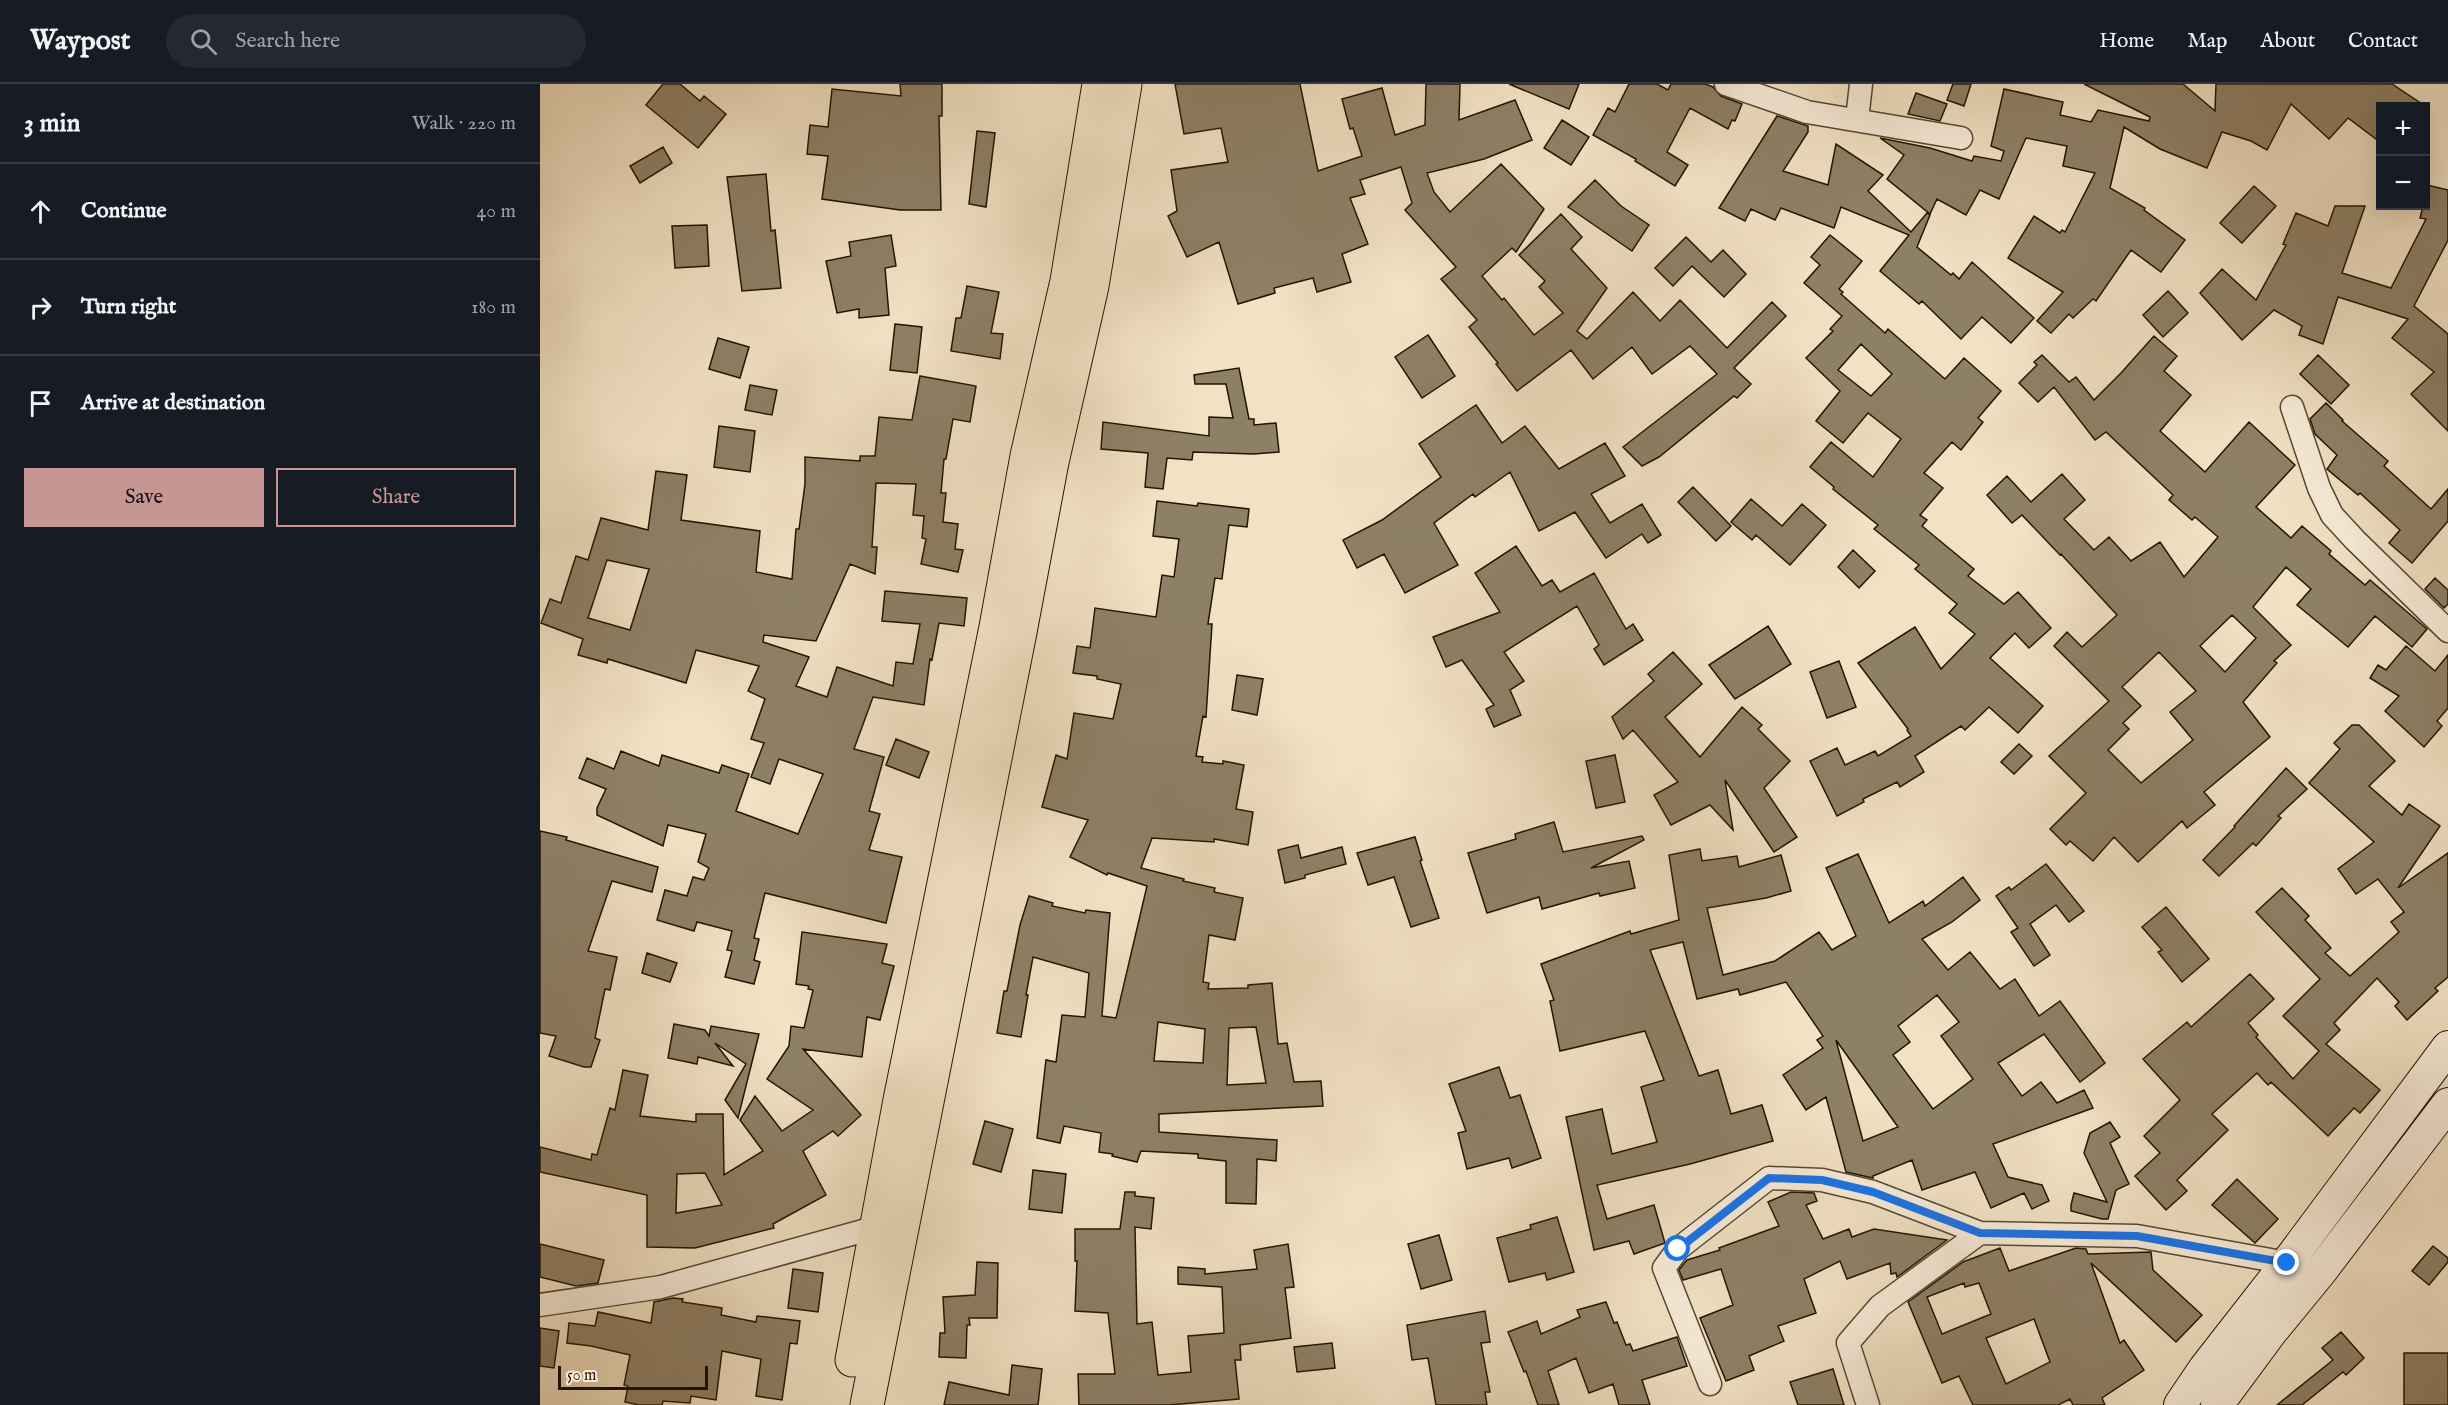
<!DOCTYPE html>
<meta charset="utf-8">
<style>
:root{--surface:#171b24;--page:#242831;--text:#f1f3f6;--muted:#9ea1a6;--line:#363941;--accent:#c59692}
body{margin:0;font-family:"IM FELL English",serif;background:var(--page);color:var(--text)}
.controls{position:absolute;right:18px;top:18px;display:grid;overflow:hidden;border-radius:0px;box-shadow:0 6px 24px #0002}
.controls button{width:54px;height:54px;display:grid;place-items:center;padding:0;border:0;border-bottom:2px solid var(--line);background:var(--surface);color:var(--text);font:30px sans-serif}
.scale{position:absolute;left:18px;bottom:15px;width:150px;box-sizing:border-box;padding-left:6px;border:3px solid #221502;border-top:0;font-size:16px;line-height:21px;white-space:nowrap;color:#221502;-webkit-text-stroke:4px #f7ecd9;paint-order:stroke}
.stop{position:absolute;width:18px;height:18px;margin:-14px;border:4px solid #1a73e8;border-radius:50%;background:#fff}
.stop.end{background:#1a73e8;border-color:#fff;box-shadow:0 2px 6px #0008}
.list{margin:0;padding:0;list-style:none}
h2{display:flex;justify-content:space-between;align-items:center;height:78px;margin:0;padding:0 24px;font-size:26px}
h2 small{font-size:20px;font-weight:400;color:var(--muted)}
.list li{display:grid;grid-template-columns:39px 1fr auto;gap:18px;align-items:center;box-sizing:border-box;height:96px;padding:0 24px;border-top:2px solid var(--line)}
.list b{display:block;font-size:22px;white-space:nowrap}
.list em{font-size:20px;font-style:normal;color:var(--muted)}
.actions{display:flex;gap:12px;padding:18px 24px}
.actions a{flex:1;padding:14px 0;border:2px solid var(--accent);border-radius:0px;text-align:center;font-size:21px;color:var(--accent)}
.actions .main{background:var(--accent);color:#111}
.icon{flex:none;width:33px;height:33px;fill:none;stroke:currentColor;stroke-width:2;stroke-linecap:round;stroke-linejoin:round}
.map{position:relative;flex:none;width:1908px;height:1321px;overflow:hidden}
header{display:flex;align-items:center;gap:36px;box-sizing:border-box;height:84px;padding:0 30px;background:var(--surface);border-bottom:2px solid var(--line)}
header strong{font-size:28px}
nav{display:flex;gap:33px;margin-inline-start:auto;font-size:21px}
.search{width:420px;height:54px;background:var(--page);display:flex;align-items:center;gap:15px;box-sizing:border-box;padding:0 21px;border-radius:33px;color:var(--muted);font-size:22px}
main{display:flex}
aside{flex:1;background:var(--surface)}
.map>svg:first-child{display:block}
.building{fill:#8e8067;stroke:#221502;stroke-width:1.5;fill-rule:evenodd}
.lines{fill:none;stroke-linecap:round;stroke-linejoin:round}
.street-casing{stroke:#564832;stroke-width:25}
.secondary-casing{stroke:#221502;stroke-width:34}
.primary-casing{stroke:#221502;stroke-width:35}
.street{stroke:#f7ecd9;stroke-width:22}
.secondary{stroke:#f7ecd9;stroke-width:32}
.primary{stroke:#f2e2c4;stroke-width:33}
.route{stroke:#1a73e8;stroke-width:8}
</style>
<header>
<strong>Waypost</strong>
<div class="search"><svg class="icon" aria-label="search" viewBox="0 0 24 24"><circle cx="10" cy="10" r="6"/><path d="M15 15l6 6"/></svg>Search here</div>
<nav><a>Home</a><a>Map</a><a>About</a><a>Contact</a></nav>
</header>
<main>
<aside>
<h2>3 min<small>Walk · 220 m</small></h2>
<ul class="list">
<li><svg class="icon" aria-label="ahead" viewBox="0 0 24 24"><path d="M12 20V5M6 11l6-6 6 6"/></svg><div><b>Continue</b></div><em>40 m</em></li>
<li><svg class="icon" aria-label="right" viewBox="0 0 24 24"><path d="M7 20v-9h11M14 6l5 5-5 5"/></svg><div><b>Turn right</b></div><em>180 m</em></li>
<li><svg class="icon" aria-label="arrive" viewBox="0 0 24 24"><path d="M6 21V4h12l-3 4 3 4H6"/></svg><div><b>Arrive at destination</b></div></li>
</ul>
<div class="actions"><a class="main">Save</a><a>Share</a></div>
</aside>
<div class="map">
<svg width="1908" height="1321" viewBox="0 0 1908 1321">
<rect width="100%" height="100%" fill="#f2e2c4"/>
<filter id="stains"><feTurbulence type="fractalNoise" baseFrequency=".00333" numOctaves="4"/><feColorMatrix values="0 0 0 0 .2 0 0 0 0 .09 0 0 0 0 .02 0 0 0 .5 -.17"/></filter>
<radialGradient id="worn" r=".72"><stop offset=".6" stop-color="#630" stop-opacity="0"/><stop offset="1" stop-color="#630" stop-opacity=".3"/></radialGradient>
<path class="building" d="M123 0H140L160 17 164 12 186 30 158 64 106 21Z
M360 0H402V32H399L401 126H360L282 115 288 72 267 70 270 41 288 43 292 5 361 12Z
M635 0H760L778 87 822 72 813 44 810 45 802 15 842 4 855 51 885 41 886 0H920L919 36 975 16 992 56 944 75 887 89 894 108 910 128 961 80 1004 125 976 168 972 164 942 192 962 216 964 214 994 251 1023 229 999 203 1005 197 979 171 1021 130 1042 153 1031 165 1067 204 1037 247 1047 255 1093 208 1120 237 1140 216 1187 264 1232 218 1246 232 1194 284 1211 300 1197 314 1194 312 1119 373 1102 382 1083 363 1177 290 1150 262 1112 290 1092 263 1053 295 1031 266 977 307 956 280 958 279 929 243 937 236 901 195 916 183 865 126 872 119 861 83 820 96 825 110 810 114 828 160 802 170 811 198 777 208 773 194 734 204 735 209 698 220 679 158 647 173 628 132 637 127 631 86 688 78 681 44 644 50Z
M969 0H1039L1029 25Z
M1089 0H1117L1128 6 1131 0H1165L1173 3 1181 12 1202 20 1195 37 1192 36 1188 45 1150 24 1127 68 1148 81 1135 102 1095 77 1096 75 1053 51 1068 24 1075 28Z
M1413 0H1431L1424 22 1407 16Z
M1544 0H1643L1675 27 1676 0H1852L1885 22H1840V58L1808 34 1789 55 1751 20 1727 66 1711 57 1682 48 1667 84 1620 65 1584 43 1570 104 1605 124 1604 126 1645 156 1621 188 1591 166 1556 217 1553 215 1533 234 1529 230 1511 249 1497 237 1523 208 1468 174 1494 132 1520 149 1522 146 1525 148 1555 89 1523 82 1527 62 1486 54 1459 115 1440 106 1426 131 1397 115 1390 130 1347 95 1364 71 1340 54 1390 64 1432 77 1434 72 1461 77 1464 67 1451 62 1464 5 1523 18 1520 31 1551 38 1558 26 1609 37 1610 33Z
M1376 9 1407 20 1400 37 1368 30Z
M1237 32 1268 42V48L1243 87 1288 101 1296 60 1343 91 1328 107 1371 148 1387 129 1390 131 1377 163 1411 191 1413 189 1419 195 1432 178 1494 234 1471 259 1442 233 1421 255 1382 217 1379 220 1340 187 1369 151 1301 123 1294 144 1241 124 1235 136 1211 125 1205 137 1179 124Z
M1022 36 1049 53 1031 81 1004 64Z
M437 47 455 49 446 123 429 120Z
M123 63 132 79 100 99 90 82Z
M226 90 231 147 235 146 241 204 202 207 187 93Z
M1055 96 1081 122 1109 141 1092 167 1028 123Z
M1887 101 1908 106V156L1874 222 1908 250V347L1871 310 1894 288 1852 254 1868 235 1798 213 1783 260 1759 251 1762 242 1734 226 1702 256 1660 209 1682 185 1716 216 1746 161 1743 160 1756 129 1788 142 1795 122H1825L1802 189 1851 204 1886 135 1880 134 1883 122H1886Z
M1714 102 1736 122 1702 159 1680 139Z
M167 141 169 182 135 184 132 142Z
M351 151 356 182 345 184 349 231 319 234V225L297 229 286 177 311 172 309 158Z
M1290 151 1322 177 1299 205 1303 208 1301 210 1345 249 1348 245 1405 295 1424 274 1461 307 1438 334 1443 338 1421 366 1412 358 1384 389 1403 404 1380 431 1387 436 1382 442 1434 485 1428 492 1464 520 1478 508 1511 544 1489 564 1475 549 1450 574 1503 622 1478 649 1449 623 1425 646 1421 642 1375 672 1384 688 1360 703 1357 698 1323 715 1324 718 1297 732 1270 677 1297 664 1305 681 1335 667 1338 672 1371 652 1367 646 1368 645 1318 579 1375 543 1401 585 1435 550 1409 529 1417 520 1375 485 1379 481 1334 445 1338 441 1293 405 1294 403 1270 383 1291 358 1333 393 1361 355 1328 329 1303 359 1276 337 1300 307 1266 274 1293 247 1290 245 1302 232 1264 199 1280 181 1271 173ZM1321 260 1352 290 1331 312 1298 286Z
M1146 153 1171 178 1183 166 1206 190 1184 213 1152 182 1133 202 1115 184Z
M427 202 459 208 451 249 463 250 460 275 411 267 416 234H421Z
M1628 207 1648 229 1623 253 1603 231Z
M355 240 382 243 377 289 350 286Z
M888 251 915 292 882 314 855 273Z
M1614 252 1637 272 1624 287 1651 311 1620 347 1665 388 1709 338 1755 381 1716 423 1751 454 1762 442 1791 467 1789 470 1825 501 1830 496 1887 545 1872 563 1835 532 1808 563 1757 521 1771 505 1746 483 1713 523 1751 561 1734 577 1737 579 1703 618 1730 653 1664 708 1675 721 1647 744 1642 737 1598 778 1574 753 1553 777 1530 757 1526 761 1510 745 1546 709 1509 672 1569 617 1514 562 1527 548 1542 563 1577 531 1521 470 1520 471 1482 431 1472 439 1447 411 1467 392 1491 418 1522 390 1545 416 1524 435 1554 466 1569 453 1591 477 1620 458 1644 493 1678 453 1655 433 1652 436 1629 416 1633 411 1566 348 1555 356 1514 303 1498 318 1479 299 1497 281 1494 278 1502 271 1529 298 1536 293 1554 316 1581 289ZM1692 531 1716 554 1685 588 1660 562ZM1619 568 1656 607 1630 628 1653 656 1601 699 1568 666 1589 645 1583 639 1601 622 1582 603Z
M178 254 209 263 200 294 169 285Z
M1778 271 1809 301 1791 320 1760 290Z
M699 284 709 335H714V341L736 339 739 368 714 370 653 368 652 376 627 374 623 405 605 403 608 369 561 365 563 338 669 352V333L693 334 686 300H655L654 291Z
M380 292 436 302 430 338 413 335 406 375H404L401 409H406L403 438 418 440 415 465 423 466 418 488 381 480 386 455 382 454 384 432 373 431 376 400 336 399 332 463H337L335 490 310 480 276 557 224 551 223 558 269 573 256 602 287 613 297 583 353 602 356 578 373 580 380 540 342 537 345 507 427 514 424 542 399 539 392 576 390 575 384 621 333 613 314 665 344 673 329 727 340 730 329 766 362 773 346 839 225 809 214 854 219 855 214 876 220 878 214 900 185 893 192 867 187 866 192 847 157 838 154 847 117 836 125 806 147 812 153 793 164 796 169 784 158 778 166 750 128 741 123 762 57 731V724L66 705 39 694 47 674 74 685 81 667 119 682 122 671 179 689 182 681 209 690 196 727 258 750 283 690 239 675 230 700 211 693 224 659 211 655 225 615 208 607 219 582 156 566 146 599 68 575 67 579 38 571 43 555 1 539 10 515 21 519 36 472 48 476 61 434 108 446 116 387 147 391 141 436 220 447 216 488 252 495 256 445H259L265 400V373L320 377V372H335L339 333 372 336ZM67 476 109 485 90 546 48 534Z
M210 301 237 306 232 331 205 326Z
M1786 319 1803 336 1802 337 1848 377 1844 382 1891 425 1908 405V437L1872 479 1849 459 1860 446 1820 409 1818 411 1787 385 1797 371 1775 350 1770 335Z
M936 321 962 359 985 342 1019 385 1065 359 1085 392 1051 410 1070 439 1102 420 1121 451 1108 459 1102 450 1066 474 1035 428 999 447 970 388 935 413 933 410 894 439 918 481 865 509 844 470 817 484 803 456 842 436 901 393 879 360Z
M179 342 215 347 210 388 174 383Z
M1153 403 1191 442 1176 457 1138 418Z
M1211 415 1242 442 1262 420 1286 441 1250 481 1216 451 1212 456 1191 438Z
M617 417 657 422 658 419 709 425 707 443 689 441 682 495 675 494 668 540H672L666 633 663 632 656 672 663 673 662 678 683 680V677L704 681 696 725 713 728 708 761 674 755V758L612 754 601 784 644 795 643 797 675 804 674 808 703 814 695 856 669 851 663 898 669 899 668 905 708 904V901L732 899 738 960 747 959 754 998 781 997 783 1022 619 1030V1048L737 1056 736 1077 717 1075 716 1120 686 1119V1077L658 1074V1070L601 1067 597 1078 572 1072 573 1070 559 1068 561 1049 524 1042 520 1059 497 1054 506 976 516 978 522 931 545 933 549 889 493 873 486 911H488L481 953 457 949 464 907H467L480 841 489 812 513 819 512 822 545 829 546 826 570 829 562 932 576 934 607 802 568 789 567 791 530 773 548 736 502 723 516 671 527 675 534 629 573 635 581 600 557 595V592L533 589 537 562 550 564 555 524 616 533 622 491 634 493 639 455 613 452ZM618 938 665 945 663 979 614 977ZM716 943 726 999 687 1001 689 944Z
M976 462 1002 502 1012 496 1020 508 1054 489 1086 545 1093 540 1103 556 1064 581 1054 565 1059 561 1037 522 964 568 984 597 970 606 981 631 954 643 946 625 954 621 922 576 906 583 893 553 960 528 935 489Z
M1313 466 1335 487 1319 504 1298 483Z
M1895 494 1908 506V520L1904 524 1885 505Z
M1228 542 1251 580 1195 615 1169 581Z
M1866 562 1895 587 1908 571V624L1897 637 1902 642 1884 663 1845 627 1859 612 1830 594 1838 581 1846 586Z
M1133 568 1162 600 1125 633 1160 673 1202 623 1222 641 1218 645 1250 677 1224 704 1257 753 1234 768 1185 696 1193 746 1170 721 1131 741 1114 711 1138 698 1093 646 1083 655 1072 633 1114 597 1108 590Z
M1299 577 1316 623 1287 634 1270 588Z
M697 591 723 595 717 631 692 626Z
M1812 641H1819L1855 677 1829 702 1862 731 1869 720 1900 742 1858 804 1908 769V893L1895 904 1898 907 1867 936 1855 922 1859 918 1837 894 1794 939 1800 946 1786 960 1840 1006 1820 1029 1814 1024 1788 1052 1731 998 1728 1001 1717 989 1672 1030 1688 1046 1637 1096 1647 1107 1626 1126 1595 1092 1620 1069 1604 1052 1640 1016 1603 975 1647 938 1651 943 1710 890 1734 915 1708 939 1718 951 1716 953 1753 995 1779 967 1743 932 1780 895 1716 828 1742 804 1769 832 1765 836 1791 864 1785 869 1810 892 1859 848 1851 838 1864 828 1838 795 1816 810 1798 785 1834 758 1769 699 1800 665 1794 659Z
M356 655 389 668 379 694 346 681Z
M1479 660 1492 672 1474 690 1461 678Z
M1075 671 1085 718 1056 724 1046 677Z
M1746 684 1767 705 1738 732 1741 734 1716 762 1713 759 1679 792 1663 776 1695 743 1694 742Z
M1014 738 1023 768 1102 752 1104 756 1051 784 1089 777 1095 804 1060 812 1059 809 1002 825 999 813 947 829 928 769 976 755 975 750Z
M0 747 27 753 26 756 118 783 112 808 72 797 48 867 77 873 70 906 65 905 55 954 60 956 51 983H44L9 972 16 952 0 949Z
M875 753 882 776 880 777 899 834 871 843 854 793 828 801 817 769Z
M758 761 761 774 802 763 806 780 765 791V794L745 799 738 766Z
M1160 765 1162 777 1197 772 1199 783 1241 771 1251 807 1226 814 1167 824 1183 891 1235 877 1279 848 1292 866 1316 852 1286 784 1318 770 1349 839 1383 817 1385 822 1423 793 1440 816 1412 838 1382 855 1408 886 1430 868 1460 905 1475 895 1499 932 1520 917 1565 979 1540 998 1504 950 1458 979 1482 1012 1501 998 1517 1019 1544 1006 1553 1024 1453 1060 1468 1093 1502 1101 1509 1117 1492 1125 1484 1109 1451 1124 1435 1088 1382 1106 1372 1076 1333 1092V1094L1306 1088 1286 1013 1266 1026 1243 991 1283 964 1277 956 1283 952 1246 898 1200 911 1198 905 1157 915 1143 858 1110 866 1159 992 1178 986 1191 1030 1222 1021 1233 1057 1150 1080 1057 1101 1067 1135 1114 1121 1125 1159 1094 1170 1089 1157 1054 1166 1026 1033 1062 1025 1072 1070 1117 1058 1101 1003 1124 996 1105 947 1020 967 1010 917 1014 916 1001 880 1090 847 1091 850 1139 836 1129 771ZM1397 911 1419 938 1401 952 1433 995 1393 1025 1353 971 1370 958 1358 942ZM1296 956 1358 1043 1323 1057Z
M1506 780 1544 827 1529 838 1516 821 1490 840 1510 871 1494 882 1471 848 1478 844 1456 812 1469 803 1471 806Z
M1626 823 1669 875 1642 898 1618 868 1622 866 1602 843Z
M262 848 347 860 342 879 354 882 340 936 327 933 322 973 263 965 321 1031 298 1052 293 1047 263 1067 286 1111 233 1140 234 1144 155 1164 107 1163V1111L0 1088V1063L51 1076 52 1070 57 1071 70 1024 75 1026 83 986 108 991 100 1032 156 1038V1030H183L184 1091 223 1067 200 1036 215 1012 242 1047 273 1026 227 995 249 962 251 942 264 944 273 906 268 905 269 902 256 900ZM165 1089 182 1121 136 1129 137 1090Z
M107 869 137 879 130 898 102 889Z
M134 940 165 946 169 952 171 942 219 950 198 1034 185 1016 206 980 175 959 193 982 158 973 157 980 128 974Z
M959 983 970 1014 980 1011 1001 1074 972 1084 969 1074 927 1085 918 1049 926 1047 909 1000Z
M445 1037 473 1045 461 1088 433 1080Z
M1570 1038 1580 1053 1570 1059 1589 1100 1576 1106 1568 1135H1562L1531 1127V1121L1534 1109 1567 1118 1544 1069 1550 1049Z
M493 1086 526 1090 522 1129 489 1125Z
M1697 1095 1738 1135 1715 1159 1672 1121Z
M585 1108H595V1112L614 1114 611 1145 595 1143 597 1240 612 1238 618 1291 651 1288 648 1252 684 1249 682 1203 638 1200V1183L665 1185V1190L717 1185 714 1166 748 1160 754 1203 745 1204 751 1254 700 1261 701 1276H695L699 1315 629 1321H539L538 1290H575L568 1229 535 1227 537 1177H535V1145H580Z
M1251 1108 1274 1109 1277 1117 1266 1121 1283 1155 1309 1145 1312 1153 1334 1145 1407 1156 1357 1193 1356 1189 1351 1190 1350 1179 1307 1195 1300 1177 1264 1195 1276 1229 1238 1242 1244 1257 1209 1272 1214 1286 1186 1297 1160 1234 1193 1221 1181 1185 1143 1196 1139 1186 1147 1176 1180 1166 1179 1164 1239 1142 1228 1118Z
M1017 1133 1034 1188 1007 1196 1005 1189 969 1198 957 1154 991 1145 990 1141Z
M899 1151 912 1196 881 1205 868 1160Z
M0 1160 64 1176 58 1199 36 1202 0 1193Z
M1893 1162 1908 1174V1178L1889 1201 1872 1187Z
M1460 1164 1469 1187 1536 1164 1546 1165 1548 1170 1611 1168 1613 1186 1662 1231 1636 1258 1551 1179 1580 1259 1584 1256 1604 1286 1562 1314 1565 1321H1533L1530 1315 1518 1321H1433L1419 1292 1402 1299 1368 1218 1423 1178ZM1424 1199 1425 1203 1439 1199 1451 1230 1402 1250 1387 1213ZM1494 1235 1510 1278 1466 1300 1446 1254Z
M437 1178 458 1179 457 1234H429L430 1241H427L426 1274 399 1273 400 1249H405L403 1213 435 1211Z
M253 1185 283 1189 278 1228 248 1224Z
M133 1214 143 1215 142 1218 182 1224 181 1231 216 1238 217 1232 260 1237 257 1260 250 1259 242 1316 216 1312 221 1275 182 1267 176 1316 151 1312 150 1319 123 1317 122 1321H99L85 1318 88 1302 84 1301 90 1271 51 1262 27 1259 29 1239 55 1242 58 1228 111 1239 114 1218Z
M1066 1218 1074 1239 1077 1238 1086 1261 1090 1260 1093 1267 1137 1253 1147 1282 1102 1296 1110 1321H1079L1073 1300 1049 1309 1036 1274 1008 1287 1019 1321H998L986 1287 984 1288 968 1248 997 1237 1001 1250 1040 1233 1037 1226Z
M945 1227 950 1258 941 1259 950 1308H945L947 1321H896L888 1274 872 1276 867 1241Z
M0 1244 19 1247 14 1284 0 1282Z
M1801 1248 1824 1274 1806 1291 1803 1288 1762 1321H1737L1793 1276 1782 1264Z
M792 1259 795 1284 757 1288 754 1263Z
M1864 1269H1908V1321H1864Z
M472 1281 502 1285 498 1321H404L409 1298 469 1311Z
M1293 1285 1304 1321H1258L1250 1298Z"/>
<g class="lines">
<defs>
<path id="street" d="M1186 0 1267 28 1421 54
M1317 36 1321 0
M1752 323 1779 404 1792 431 1815 456 1908 547
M0 1221 121 1203 337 1143
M1170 1300 1124 1184 1138 1165 1229 1094 1282 1096 1333 1108 1440 1149 1597 1152 1747 1179
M1328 1321 1308 1259 1340 1222 1440 1149"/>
<path id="secondary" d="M1640 1321 1665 1284 1747 1179 1908 963
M1677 1321 1731 1248 1781 1187 1908 1020"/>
<path id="primary" d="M312 1276 360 1016 456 543 487 372 527 197 559 0
M327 1321 480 548 512 378 552 202 585 0"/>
</defs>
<use href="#street" class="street-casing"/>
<use href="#secondary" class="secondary-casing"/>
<use href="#primary" class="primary-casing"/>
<use href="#street" class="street"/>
<use href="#secondary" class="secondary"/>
<use href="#primary" class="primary"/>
</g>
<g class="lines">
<path class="route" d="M1138 1165 1229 1094 1282 1096 1333 1108 1440 1149 1597 1152 1747 1179"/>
</g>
<rect width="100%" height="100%" filter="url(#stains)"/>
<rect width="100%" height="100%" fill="url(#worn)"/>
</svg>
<div class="controls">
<button>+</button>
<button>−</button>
</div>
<div class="scale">50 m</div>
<div class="stop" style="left:1138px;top:1165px"></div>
<div class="stop end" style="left:1747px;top:1179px"></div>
</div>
</main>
